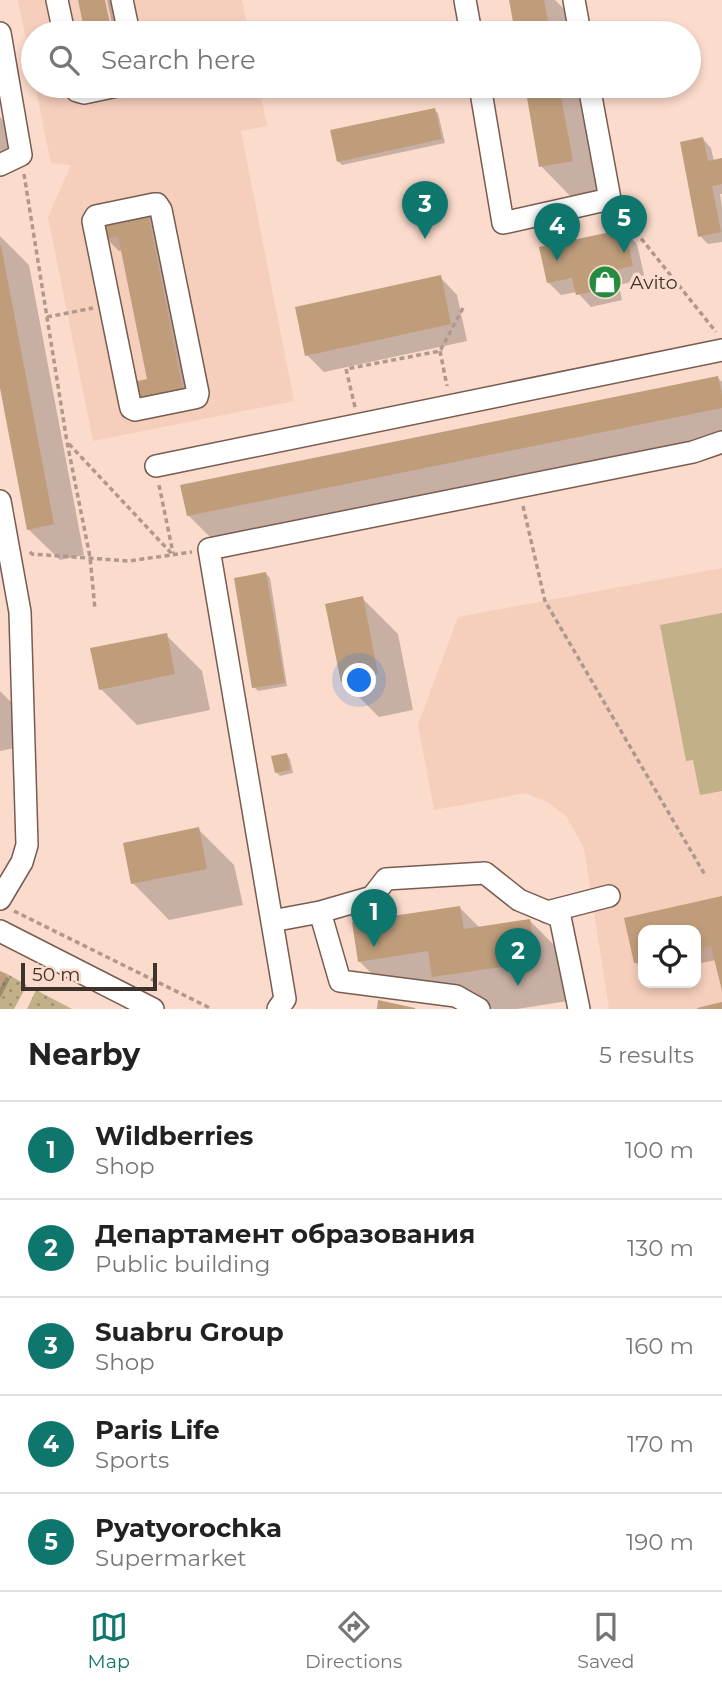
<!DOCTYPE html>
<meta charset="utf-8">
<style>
:root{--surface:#fff;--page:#f2f2f2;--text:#222;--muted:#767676;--line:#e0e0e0;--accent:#0f766e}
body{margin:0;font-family:Montserrat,sans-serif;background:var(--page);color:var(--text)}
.controls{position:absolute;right:21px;bottom:21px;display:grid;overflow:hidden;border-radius:14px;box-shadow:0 4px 10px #0003}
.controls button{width:63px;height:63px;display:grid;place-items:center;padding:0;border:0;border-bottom:2px solid var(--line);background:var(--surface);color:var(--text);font:35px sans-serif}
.scale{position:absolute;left:21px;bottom:18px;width:136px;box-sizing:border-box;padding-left:7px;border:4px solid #3e322c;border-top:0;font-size:19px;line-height:24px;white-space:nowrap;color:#3e322c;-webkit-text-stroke:5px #fbdbcc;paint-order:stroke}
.you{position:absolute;left:360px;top:681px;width:24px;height:24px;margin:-18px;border:5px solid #fff;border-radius:50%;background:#1a73e8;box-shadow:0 0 0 10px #1a73e833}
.badge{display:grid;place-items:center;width:46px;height:46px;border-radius:50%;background:var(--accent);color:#fff;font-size:23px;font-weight:700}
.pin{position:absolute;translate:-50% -58px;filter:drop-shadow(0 2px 4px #0008)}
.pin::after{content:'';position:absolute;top:37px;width:24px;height:21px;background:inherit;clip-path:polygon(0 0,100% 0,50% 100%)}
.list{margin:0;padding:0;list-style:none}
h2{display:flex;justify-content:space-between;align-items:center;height:91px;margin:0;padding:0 28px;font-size:30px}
h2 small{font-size:23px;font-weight:400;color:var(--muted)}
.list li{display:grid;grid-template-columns:46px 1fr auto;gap:21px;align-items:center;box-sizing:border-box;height:98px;padding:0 28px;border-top:2px solid var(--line)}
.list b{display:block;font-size:26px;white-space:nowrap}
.list p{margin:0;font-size:23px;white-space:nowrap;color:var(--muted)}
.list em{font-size:23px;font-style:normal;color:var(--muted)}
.icon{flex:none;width:38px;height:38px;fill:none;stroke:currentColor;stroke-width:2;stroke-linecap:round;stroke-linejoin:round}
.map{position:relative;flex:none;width:722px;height:1009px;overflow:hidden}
.search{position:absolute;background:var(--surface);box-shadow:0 4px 10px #0003;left:21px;right:21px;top:21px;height:77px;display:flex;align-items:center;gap:18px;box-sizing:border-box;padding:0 24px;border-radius:38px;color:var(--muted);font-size:26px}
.sheet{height:581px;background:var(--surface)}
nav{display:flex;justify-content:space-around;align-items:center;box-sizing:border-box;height:98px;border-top:2px solid var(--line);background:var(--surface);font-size:19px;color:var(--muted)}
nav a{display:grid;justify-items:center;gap:4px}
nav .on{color:var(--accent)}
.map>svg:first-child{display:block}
.built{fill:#f5cebc;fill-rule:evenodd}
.grass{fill:url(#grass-dots)}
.garden{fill:#c2b088}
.shadow{fill:#0003}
.building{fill:#bf9d7b}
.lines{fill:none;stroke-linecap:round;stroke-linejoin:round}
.minor-casing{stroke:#775c4f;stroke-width:24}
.path{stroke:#b0988c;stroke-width:3.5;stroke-dasharray:5 3.5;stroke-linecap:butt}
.minor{stroke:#fff;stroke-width:21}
.labels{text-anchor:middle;stroke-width:7;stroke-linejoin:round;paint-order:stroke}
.poi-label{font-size:19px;fill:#3e322c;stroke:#fbdbcc;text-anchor:start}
</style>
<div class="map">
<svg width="722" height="1009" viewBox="0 0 722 1009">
<defs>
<pattern id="grass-dots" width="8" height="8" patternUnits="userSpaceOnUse" patternTransform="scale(1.75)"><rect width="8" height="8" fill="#c2b088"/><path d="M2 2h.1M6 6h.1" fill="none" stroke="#9f906f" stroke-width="1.8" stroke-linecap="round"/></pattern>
</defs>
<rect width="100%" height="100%" fill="#fbdbcc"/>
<path class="built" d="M18 0H242L249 33H33V75Z
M35 86H259L267 126 241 131 294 401 93 441 48 217 71 165 51 163Z
M722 568V1009H609L584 848 566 816 549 803 526 793 434 810 418 725 458 617ZM643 930H696V983H643Z"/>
<path class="grass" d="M7 974 27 985 14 1009H0V988Z
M36 990 72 1009H27Z"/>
<path class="garden" d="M722 613V791L700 795 693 760 686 761 660 625Z"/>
<path class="shadow" d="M107 0H115L122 33H114Z
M511 0H555L577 22 579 33H517Z
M527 86H588L608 197 577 203 541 166Z
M434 110 438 113 445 143 342 165 338 161Z
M0 117 3 120 9 151 0 152Z
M703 139 711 148 714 161 722 160V194H720L722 207V242L708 244 700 236Z
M146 211 159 224 195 405 149 380 123 250 119 251 106 238Z
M624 231 637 244 645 279 619 285 622 300 591 307 577 292 561 295 548 282Z
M0 236 29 265 84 555 60 560 28 529 0 379Z
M440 277 457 295 467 341 324 372 307 355Z
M718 378 722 382V445L220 547 188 515Z
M266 574 270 578 287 686 258 691 254 687Z
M362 598 398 634 413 710 379 717 343 681Z
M166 635 202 671 210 710 137 725 101 689Z
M0 691 16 707 25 746 0 751Z
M287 755 290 759 293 773 280 776 276 772Z
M198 829 234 865 243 905 169 920 133 883Z
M722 898V988L716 960 696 964V930H643V970L635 962 626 920Z
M459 907 480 928 529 920 568 959 574 1000 517 1009H466L449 993 398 1000 359 961Z
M0 972 10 979 0 998Z"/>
<path class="building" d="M78 0H105L112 33H85Z
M509 0H544L550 33H515Z
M525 86H559L573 161 539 167Z
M435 108 442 139 337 162 330 130Z
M703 137 708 161 722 158V184L712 186 721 232 698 237 680 142Z
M147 209 183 392 136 402 133 382 147 379 118 236 105 239 100 219Z
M625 229 633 266 607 272 610 288 576 295 572 278 547 283 539 247Z
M0 245H1L54 524 27 530 0 388Z
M441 275 451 324 305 356 295 307Z
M718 376 722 395V408L187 516 180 485Z
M266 572 285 683 252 688 234 578Z
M363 596 378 674 341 682 325 604Z
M167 633 175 674 99 690 90 648Z
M287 753 290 770 275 773 271 756Z
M199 827 207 869 131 884 123 843Z
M722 896V991L711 946 696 949V930H643V961L634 963 624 918Z
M460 906 464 929 530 919 536 962 432 977 428 951 358 962 352 922Z
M0 971 7 974 0 988Z
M378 1000 415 1008V1009H377Z
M722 1002V1009H698L697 1008Z"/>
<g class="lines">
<defs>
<path id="minor" d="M57 0 64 33
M122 0 129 33
M465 0 471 33
M574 0 580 33
M0 33 21 155 0 165
M75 86 77 91 84 93 117 86
M480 86 503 223 610 199 589 86
M154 204H157L161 210 198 393 197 397 194 398 135 410 131 408 130 404 93 221 96 216Z
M156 466 722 350
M0 501 20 612 27 845 22 862 0 899
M320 912 340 981 456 996 479 1009
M547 912 609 896
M272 921 320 912 372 897 386 879 485 873 519 900 560 917 579 1009
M0 931 153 1009
M278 1009 285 999 209 549 693 452 722 442"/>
</defs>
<use href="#minor" class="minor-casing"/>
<path class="path" d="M24 174 67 442 90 557 95 609
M620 212 716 332
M47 317 93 308
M440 351 447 386
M355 407 346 369 440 351 463 308
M69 444 173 555
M159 485 173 553
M523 506 545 601 705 875
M30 552 32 554 129 561 192 552
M14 911 212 1009"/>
<use href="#minor" class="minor"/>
</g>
<defs>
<symbol id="shop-disc" viewBox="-11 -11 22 22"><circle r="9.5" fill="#248b41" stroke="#fbdbcc"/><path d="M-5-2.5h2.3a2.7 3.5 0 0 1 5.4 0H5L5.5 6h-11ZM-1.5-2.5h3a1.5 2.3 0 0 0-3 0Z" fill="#fff"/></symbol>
</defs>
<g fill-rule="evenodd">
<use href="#shop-disc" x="586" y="263" width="38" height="38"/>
</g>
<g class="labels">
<g class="poi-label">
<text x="630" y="289">Avito</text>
</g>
</g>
</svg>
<div class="controls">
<button><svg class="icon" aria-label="locate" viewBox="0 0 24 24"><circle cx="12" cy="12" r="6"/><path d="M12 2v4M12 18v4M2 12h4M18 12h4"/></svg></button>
</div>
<div class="scale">50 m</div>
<div class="you"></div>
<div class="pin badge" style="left:374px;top:947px">1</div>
<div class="pin badge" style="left:518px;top:986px">2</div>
<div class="pin badge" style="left:425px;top:239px">3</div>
<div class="pin badge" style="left:557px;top:261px">4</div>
<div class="pin badge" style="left:624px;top:253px">5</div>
<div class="search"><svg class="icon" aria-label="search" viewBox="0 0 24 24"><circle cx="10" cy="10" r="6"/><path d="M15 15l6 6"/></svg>Search here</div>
</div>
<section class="sheet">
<h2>Nearby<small>5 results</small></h2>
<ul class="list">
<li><span class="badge">1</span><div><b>Wildberries</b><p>Shop</p></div><em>100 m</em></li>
<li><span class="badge">2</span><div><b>Департамент образования</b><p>Public building</p></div><em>130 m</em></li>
<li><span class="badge">3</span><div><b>Suabru Group</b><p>Shop</p></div><em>160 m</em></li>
<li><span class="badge">4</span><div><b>Paris Life</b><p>Sports</p></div><em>170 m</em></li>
<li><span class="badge">5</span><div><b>Pyatyorochka</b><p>Supermarket</p></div><em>190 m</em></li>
</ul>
</section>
<nav>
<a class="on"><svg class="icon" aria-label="map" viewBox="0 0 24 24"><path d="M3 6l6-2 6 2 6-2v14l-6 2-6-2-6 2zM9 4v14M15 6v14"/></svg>Map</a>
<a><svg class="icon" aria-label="directions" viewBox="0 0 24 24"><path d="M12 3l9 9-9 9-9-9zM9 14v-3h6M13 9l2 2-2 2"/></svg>Directions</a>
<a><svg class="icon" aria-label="saved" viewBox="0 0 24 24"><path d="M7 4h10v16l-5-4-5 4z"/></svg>Saved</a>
</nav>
